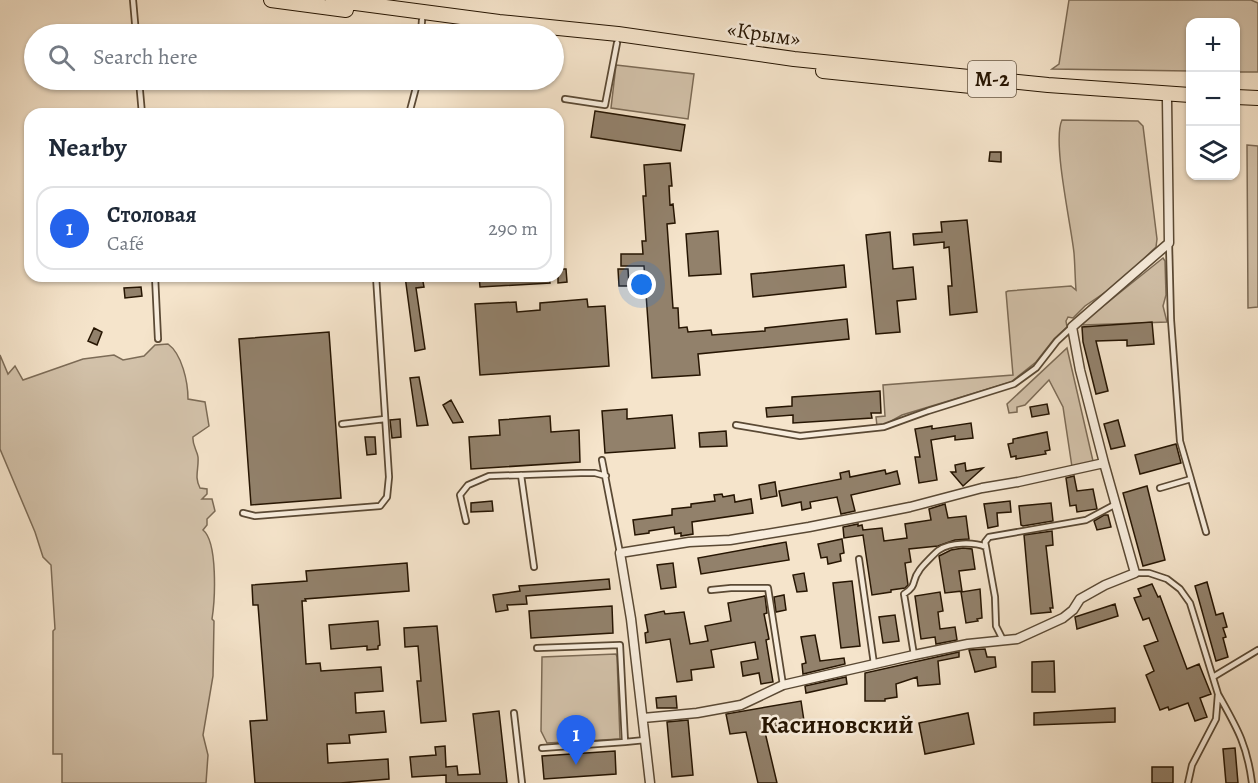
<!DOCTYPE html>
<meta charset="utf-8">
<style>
:root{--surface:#fff;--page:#f2f2f3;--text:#1f2937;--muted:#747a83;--line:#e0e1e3;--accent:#2563eb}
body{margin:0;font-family:Alegreya,serif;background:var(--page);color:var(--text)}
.controls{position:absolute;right:18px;top:18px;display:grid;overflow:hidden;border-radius:12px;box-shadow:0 2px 4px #0004}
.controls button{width:54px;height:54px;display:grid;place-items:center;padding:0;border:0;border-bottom:2px solid var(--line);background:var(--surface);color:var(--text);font:30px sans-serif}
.you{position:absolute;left:642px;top:285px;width:21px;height:21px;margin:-15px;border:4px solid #fff;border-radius:50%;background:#1a73e8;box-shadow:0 0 0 9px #1a73e833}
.badge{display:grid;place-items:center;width:39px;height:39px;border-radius:50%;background:var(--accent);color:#fff;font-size:20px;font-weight:700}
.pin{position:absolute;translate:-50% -50px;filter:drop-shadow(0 2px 3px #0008)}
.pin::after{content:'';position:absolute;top:32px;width:21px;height:18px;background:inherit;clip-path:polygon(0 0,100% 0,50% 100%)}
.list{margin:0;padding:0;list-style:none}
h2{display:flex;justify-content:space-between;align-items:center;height:78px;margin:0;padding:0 24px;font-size:26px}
h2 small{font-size:20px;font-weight:400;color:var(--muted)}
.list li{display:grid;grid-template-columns:39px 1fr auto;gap:18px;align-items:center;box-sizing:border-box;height:84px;margin:0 12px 12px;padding:0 12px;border:2px solid var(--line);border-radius:18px}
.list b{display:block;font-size:22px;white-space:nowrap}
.list p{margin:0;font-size:20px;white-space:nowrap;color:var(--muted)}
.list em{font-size:20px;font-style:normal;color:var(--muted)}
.icon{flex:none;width:33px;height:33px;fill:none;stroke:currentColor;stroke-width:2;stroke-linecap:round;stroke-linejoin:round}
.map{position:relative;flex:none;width:1258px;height:783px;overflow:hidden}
.search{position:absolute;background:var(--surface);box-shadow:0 2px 4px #0004;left:24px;top:24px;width:540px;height:66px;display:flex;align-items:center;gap:15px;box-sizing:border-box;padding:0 21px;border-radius:33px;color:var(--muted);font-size:22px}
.panel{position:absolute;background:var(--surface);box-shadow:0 2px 4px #0004;left:24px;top:108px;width:540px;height:174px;border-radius:18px}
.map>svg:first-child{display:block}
.green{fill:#d2c1a9;stroke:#7c6b56;stroke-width:1.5}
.building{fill:#92816b;stroke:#261502;stroke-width:1.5}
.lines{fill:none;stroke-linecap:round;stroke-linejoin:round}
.service-casing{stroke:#5a4934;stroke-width:8}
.minor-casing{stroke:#5a4934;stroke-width:11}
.trunk-casing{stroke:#261502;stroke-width:16}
.service{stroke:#f8eddd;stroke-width:4.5}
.minor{stroke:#f8eddd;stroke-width:8}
.trunk{stroke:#f5e4cb;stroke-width:14}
.labels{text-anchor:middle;stroke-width:5;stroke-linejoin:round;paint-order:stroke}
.shield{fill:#f8eddd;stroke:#655644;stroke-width:1.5}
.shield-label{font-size:21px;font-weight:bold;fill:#261502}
.street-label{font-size:22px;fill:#261502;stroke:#f8eddd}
.quarter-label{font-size:26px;font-weight:bold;fill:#261502;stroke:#f8eddd}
</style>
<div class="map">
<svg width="1258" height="783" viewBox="0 0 1258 783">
<rect width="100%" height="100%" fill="#f5e4cb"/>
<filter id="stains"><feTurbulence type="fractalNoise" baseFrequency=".00333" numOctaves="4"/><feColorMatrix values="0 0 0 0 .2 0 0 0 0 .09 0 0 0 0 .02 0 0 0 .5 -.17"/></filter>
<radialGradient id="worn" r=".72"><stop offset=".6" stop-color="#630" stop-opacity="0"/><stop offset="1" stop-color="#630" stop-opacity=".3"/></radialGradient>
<path class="green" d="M1069 0H1251L1258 3V72H1236V22H1190V71L1052 69 1059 64Z
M616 65 694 74 688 119 611 108Z
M1062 120 1138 121 1143 126 1157 239 1156 247 1132 270 1107 291 1085 306 1073 318 1068 317 1066 321 1067 327 1054 339 1036 362 1011 382 902 415 884 425 877 426 876 417 885 416 883 385 1013 375 1006 292 1008 291 1071 286 1076 290C1075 278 1075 265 1074 253 1071 224 1052 141 1062 120Z
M1247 145 1258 146V307L1248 308Z
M1163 258 1165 261 1166 295 1163 306 1167 322 1083 325 1082 323Z
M168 344C182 354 188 382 188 399L205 402 209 426 193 437C192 445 197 450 198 457 199 469 194 477 200 488L207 489V494L202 499H212L215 511 207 519V525L203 530C218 542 215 600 212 619L214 621 213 676 203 735 208 755 206 783H62V754H53V631L55 629 51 565 43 557 35 532 0 449V355L8 374 15 366 23 380 83 359 114 355 123 360 144 356 155 345Z
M1067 348 1093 461 1085 465 1072 467 1063 407 1049 380 1025 405 1017 407V412L1009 413 1007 404Z
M616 654 617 657 620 739 547 743 541 731 542 657Z"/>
<path class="building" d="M595 111 685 125 681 151 591 137Z
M990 152H1001V162L989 161Z
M670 163 672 186H669L670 205 673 204 675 223 667 224 673 308H678L679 328 687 327 688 332 711 330 712 335 765 331V328L847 319 849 339 698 354 700 375 652 378 644 266H621V254H643L642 241H646L643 196H646L644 165Z
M967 220 977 312 950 315 948 286H952L949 247 944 248V242L914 245 913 234 942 232 941 222Z
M718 231 721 274 689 276 686 234Z
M890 232 893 269 913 267 916 299 897 301 900 332 876 334 866 235Z
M844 265 846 287 753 297 751 274Z
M558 269H566L567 282 558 283Z
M618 269H628L629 286H619Z
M405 276H422L424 287 416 288 425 349 415 351Z
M479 276H549L550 283 480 287Z
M141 287 142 296 125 298 124 288Z
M587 299 588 307 605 306 609 366 480 375 475 304 516 302 517 312 540 310V303Z
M1152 322 1154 344 1127 346V340L1096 341 1108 391 1096 394 1083 342 1082 327Z
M94 328 102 332 97 345 88 341Z
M329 332 341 498 251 505 239 339Z
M419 377 428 425 417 426 410 378Z
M880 391 881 413H871L872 418 793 423V415L767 417 766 408 792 406V397Z
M451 400 463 422 453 423 443 405Z
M1047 404 1049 414 1032 417 1030 407Z
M627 409V419L672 415 675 448 605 453 602 411Z
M550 416 551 432 579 430 580 462 471 469 469 437 500 435 499 420Z
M400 419 401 437 392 438 390 420Z
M1118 420 1125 446 1111 449 1104 424Z
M971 423 973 438 955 440V436L931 440 937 480 919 483 915 457H920L915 429 932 426V429Z
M726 431 727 446 700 447 699 433Z
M1047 432 1050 450 1045 451 1046 454 1016 459V456L1011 457 1008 444 1013 443V439Z
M365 437H375L376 454 367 455Z
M1176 444 1181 463 1140 474 1135 455Z
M965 463 966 471 983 468 963 486 951 472H956L955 465Z
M885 470 886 474 897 471 900 484 851 495 855 511 841 514 837 497 810 502 811 508 802 510 801 502 782 506 779 491 841 479 840 473 849 471 850 477Z
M1074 476 1077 491 1093 489 1097 509 1077 512 1076 505 1070 506 1066 478Z
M775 482 777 496 761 499 759 485Z
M1147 486 1165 560 1143 566 1123 493Z
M722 494 723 497 734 495 735 502 751 499 753 513 692 522 693 534 681 536V533L675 534 674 527 649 531V533L635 535 633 520 672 515V509L691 507V504L715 501 714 495Z
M492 501 493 511 471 512V503Z
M1010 501 1011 512 997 513 998 526 988 528 984 504Z
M1051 503 1053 521 1023 526 1021 525 1019 506Z
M945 504 948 518 966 516 969 539 955 540 938 546 909 549 911 562 905 563 908 585 905 588 891 590V592L872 595 863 535 844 538 843 527 858 524V526L862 525 863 530 882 528 884 541 907 538 905 524 931 520 929 509Z
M1104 515H1108L1111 527 1097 530 1094 521Z
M1052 531 1053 545 1046 546 1053 608H1050L1051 612 1031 614 1024 535Z
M842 539 844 553 840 554 841 561 828 564 827 557 821 558 818 544Z
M786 542 789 560 701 574 698 558Z
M963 548 972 549 975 569 959 571 962 591 945 593 939 556 951 550Z
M407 563 409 591 305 599 306 601H302L306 664 320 663 321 671 381 667 383 691 355 693 356 713 384 711 386 732 349 735 350 743 327 744 328 763 388 759 389 779 340 783H255L250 721 267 720 258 605H253L252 585 307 581 306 571Z
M673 563 676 587 661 589 657 565Z
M804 573 807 591 797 592 793 575Z
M609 579 610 589 526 596 527 604 507 605 508 610 496 612 493 595 520 591 519 586Z
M852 581 860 646 841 648 833 583Z
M1207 582 1216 615 1223 613 1227 627 1223 628 1226 637 1223 638 1228 657 1216 661 1195 586Z
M1152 584 1158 597 1160 596 1187 669 1199 664 1211 694 1200 698 1207 717 1195 721 1188 703 1169 710 1168 707 1160 710 1146 675 1154 671 1144 646 1158 641 1149 618 1143 620 1134 598 1141 596 1138 589Z
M980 589 982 618 977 619 978 621 966 623 961 592Z
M940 592 943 611 938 612 940 629 955 627 957 640 936 644 935 637 921 639 915 596Z
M784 595 786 610 776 612 774 597Z
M765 596 767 613 764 614 769 639 766 640 773 682 761 684 759 673 743 676 741 662 758 659 755 642 711 650 714 667 691 670 692 680 677 682 670 639 646 643 645 633 648 632 645 615 664 611 665 614 684 612 690 644 708 641 705 626 731 621 728 603Z
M1115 604 1118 616 1077 629 1075 617Z
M612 606 613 633 531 638 529 611Z
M895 615 899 641 883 643 879 617Z
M378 621 380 645 378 646V649L367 650V646L331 649 329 625Z
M437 626 446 721 421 723 417 681H421L418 646 405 647 404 628Z
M815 635 820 661 844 658 845 664 803 674 802 664 806 663 801 637Z
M985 649 987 657H995L996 667 975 672 969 650Z
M959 652V657L938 661 940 684 918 686 917 677 896 684 897 697 885 699V701H865V673Z
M1054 661 1055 692H1032V662Z
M846 677 847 684 806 693 805 686Z
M676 696 677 708H657L656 698Z
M801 701 804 721 764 728 777 783H758L746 732 730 734 726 714Z
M1115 708V722L1034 725V713Z
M499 711 507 783H446V775L412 777 410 757 436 755 435 747 445 746 446 767 457 766 458 775 480 774 473 714Z
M968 713 974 744 925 754 919 723Z
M688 720 693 775 672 777 667 722Z
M1235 748 1238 783H1226L1223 749Z
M615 751 616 774 544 779 542 756Z
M1152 767H1173V783H1152Z"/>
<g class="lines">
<defs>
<path id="service" d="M133 0 136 34
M421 34 422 20
M139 80 142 114
M565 99 605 105 617 43
M409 114 418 80
M155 276 158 339
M342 424 385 419
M736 425 800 436 884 427 928 411 1014 384 1036 368 1057 341 1072 327
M602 460 620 553
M521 475 534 567
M1191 479 1206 532
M1160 488 1191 479 1180 441 1171 320 1169 243
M243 513 255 516 380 506 387 497 389 477 376 276
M466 521 460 495 468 485 489 476 581 473H595L606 476
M986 547 985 542 989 537 1086 520 1116 504
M859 559 874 664
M1135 573H1149L1167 579 1180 589 1190 603 1218 694 1216 719 1192 765 1188 783
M711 590 731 588H768L783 685
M537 648 620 645 625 742 645 740
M914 655 904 594C918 585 911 581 919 571 920 568 937 551 939 550 951 542 974 542 986 547L995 597 996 626 1003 640
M1213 677 1258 650
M1218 694C1237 728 1247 744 1252 783
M514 713 522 783
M542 748 625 742"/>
<path id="minor" d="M643 718 697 713 741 705 783 685 914 655 968 644 1017 639 1063 618 1073 610 1080 599 1105 585 1135 573 1104 463
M650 783 631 619 620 553 689 542 730 540 809 527 910 507 982 488 1018 482 1104 463 1080 370 1072 327 1169 243 1167 100"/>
<path id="trunk" d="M271 0 346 10
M333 0 499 22 618 34 794 59 1048 85 1190 95
M823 71 971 86
M1236 97 1258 98"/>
</defs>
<use href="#service" class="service-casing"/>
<use href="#minor" class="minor-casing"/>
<use href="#trunk" class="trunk-casing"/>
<use href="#service" class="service"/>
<use href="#minor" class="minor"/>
<use href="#trunk" class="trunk"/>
</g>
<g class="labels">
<rect class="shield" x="968" y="61" width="48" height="36" rx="4.5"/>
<g class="shield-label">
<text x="992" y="86">М-2</text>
</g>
<g class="street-label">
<text transform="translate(764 33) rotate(8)" y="8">«Крым»</text>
</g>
<g class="quarter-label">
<text x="837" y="733">Касиновский</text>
</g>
</g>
<rect width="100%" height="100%" filter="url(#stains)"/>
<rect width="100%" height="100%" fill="url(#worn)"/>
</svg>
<div class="controls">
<button>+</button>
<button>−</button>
<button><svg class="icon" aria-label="layers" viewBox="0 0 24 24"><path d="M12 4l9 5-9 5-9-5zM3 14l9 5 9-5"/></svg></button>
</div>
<div class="you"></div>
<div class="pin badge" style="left:576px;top:765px">1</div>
<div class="search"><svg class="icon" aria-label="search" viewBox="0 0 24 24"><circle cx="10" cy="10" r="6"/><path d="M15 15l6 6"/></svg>Search here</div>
<section class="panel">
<h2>Nearby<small></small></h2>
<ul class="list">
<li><span class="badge">1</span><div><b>Столовая</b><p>Café</p></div><em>290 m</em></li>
</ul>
</section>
</div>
